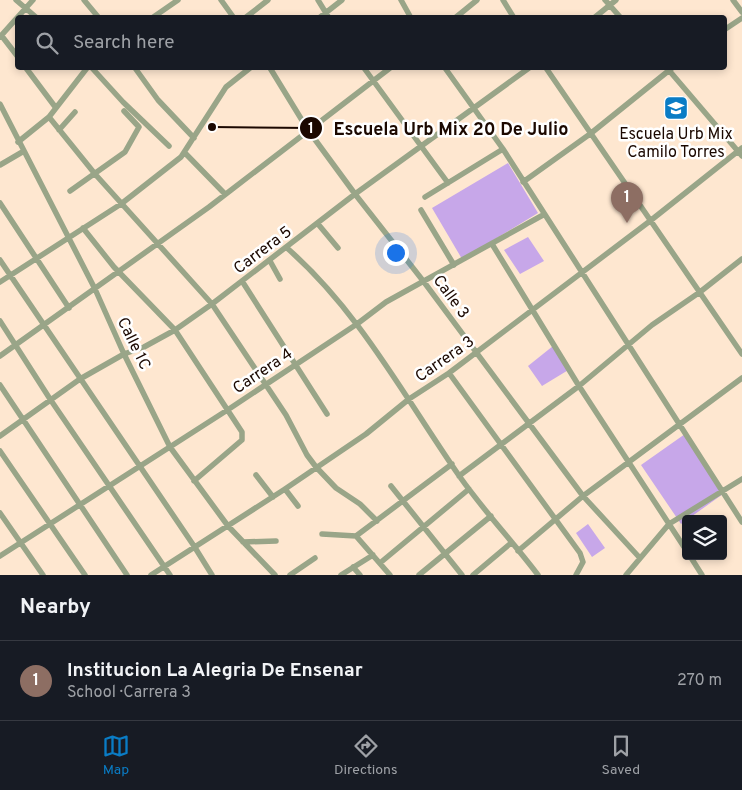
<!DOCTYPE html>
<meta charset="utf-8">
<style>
:root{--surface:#171b24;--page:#20242c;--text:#f1f3f6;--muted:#9ea1a6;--line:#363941;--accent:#0a7cc5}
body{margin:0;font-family:Overpass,sans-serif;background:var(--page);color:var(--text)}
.controls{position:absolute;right:15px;bottom:15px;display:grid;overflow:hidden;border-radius:5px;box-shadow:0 2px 8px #0003}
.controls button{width:45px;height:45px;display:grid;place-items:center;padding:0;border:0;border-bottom:1px solid var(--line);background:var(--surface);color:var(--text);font:25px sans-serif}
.you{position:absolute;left:395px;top:252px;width:18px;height:18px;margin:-12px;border:4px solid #fff;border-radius:50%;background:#1a73e8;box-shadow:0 0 0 8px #1a73e833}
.badge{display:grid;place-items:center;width:32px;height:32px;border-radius:50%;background:var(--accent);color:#fff;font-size:16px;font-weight:700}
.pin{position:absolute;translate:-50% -41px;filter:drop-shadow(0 1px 2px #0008)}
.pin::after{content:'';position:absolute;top:26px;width:18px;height:15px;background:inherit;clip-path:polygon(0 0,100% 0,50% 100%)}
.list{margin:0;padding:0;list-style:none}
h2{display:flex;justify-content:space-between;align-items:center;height:65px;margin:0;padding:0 20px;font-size:21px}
h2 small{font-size:16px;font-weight:400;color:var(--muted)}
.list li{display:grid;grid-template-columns:32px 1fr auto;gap:15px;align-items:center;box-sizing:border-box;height:80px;padding:0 20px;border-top:1px solid var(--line)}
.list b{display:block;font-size:19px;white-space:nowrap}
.list p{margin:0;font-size:16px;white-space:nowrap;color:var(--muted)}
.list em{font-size:16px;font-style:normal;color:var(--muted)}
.icon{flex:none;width:28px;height:28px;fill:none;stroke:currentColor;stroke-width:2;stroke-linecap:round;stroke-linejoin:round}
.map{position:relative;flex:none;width:742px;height:575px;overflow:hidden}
.search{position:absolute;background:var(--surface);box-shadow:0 2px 8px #0003;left:15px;right:15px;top:15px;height:55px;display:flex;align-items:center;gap:12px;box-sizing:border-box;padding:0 18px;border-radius:5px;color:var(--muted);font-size:19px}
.sheet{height:145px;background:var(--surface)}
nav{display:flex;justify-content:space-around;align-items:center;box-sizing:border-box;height:70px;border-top:1px solid var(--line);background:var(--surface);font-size:14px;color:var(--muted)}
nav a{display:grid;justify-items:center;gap:2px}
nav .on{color:var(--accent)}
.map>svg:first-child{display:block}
.green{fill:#c7a7e9}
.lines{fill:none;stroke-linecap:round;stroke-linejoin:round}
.street{stroke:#99a588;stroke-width:5.5}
.labels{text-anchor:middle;stroke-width:5;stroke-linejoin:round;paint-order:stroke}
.poi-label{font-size:16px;fill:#1b0800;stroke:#fff}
.street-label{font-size:16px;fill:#1b0800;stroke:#fff}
.leader{fill:none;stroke:#1b0800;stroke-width:2}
.callout-dot{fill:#1b0800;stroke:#fff;stroke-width:2}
.mark-label{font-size:15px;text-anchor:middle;font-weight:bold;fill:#fff}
.callout-label{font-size:18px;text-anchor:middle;font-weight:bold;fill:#1b0800;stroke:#fff;stroke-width:5;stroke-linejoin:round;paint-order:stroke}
</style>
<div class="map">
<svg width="742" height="575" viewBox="0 0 742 575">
<rect width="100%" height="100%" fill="#fee7d0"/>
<path class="green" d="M508 163 538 213 462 259 432 208Z
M528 237 544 261 520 274 504 250Z
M553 346 570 369 542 386 528 366Z
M685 434 723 494 681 524 641 465Z
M588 524 605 548 592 557 576 533Z"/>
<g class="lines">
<path class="street" d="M16 0 37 18
M84 0 99 18
M221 0 234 18
M318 0 329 18
M401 0 411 18
M503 0 514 18
M605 0 621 18
M733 0 742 12
M152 18 178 0
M245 18 268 0
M319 18 342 0
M455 18 477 0
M594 18 616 0
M724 30 742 18
M1 35 18 57
M0 37 33 0
M26 68 56 108
M92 68 123 102 169 146
M135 68 158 100 194 138
M270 68 308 130 355 194 424 282 583 496 639 557
M364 68 448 183
M445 68 503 149 742 522
M546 68 742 354
M667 68 742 156
M0 104 95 289 124 354 170 447 228 526 275 575
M49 117 95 174 212 304 286 415 307 455 316 467 336 488 360 504 377 521
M59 130 75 112
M18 142 49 117 87 68
M185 153 225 194
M0 165 24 151
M523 182 590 134 672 68
M70 191 125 152 139 127 124 111
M425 197 503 149
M0 203 69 308
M421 210 454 265
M318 224 338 248
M83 228 114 267 175 330 242 432V440L194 481
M492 244 579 386 686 550
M287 248C360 312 405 398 460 477 484 511 513 542 538 575
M0 260 194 546 212 575
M270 261 280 279
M242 281 327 414
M0 282 121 204 181 157 226 87 250 68
M0 321 50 399 170 575
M0 356 209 207 390 68
M449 373 580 553 583 562 576 575
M0 385 127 575
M0 436 80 379 124 354 144 347 175 330 212 304 355 194 529 68
M0 451 85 575
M256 475 273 497
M459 476 579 386 652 325 700 292 742 259
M391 486 462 575
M285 489 298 506
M0 513 43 575
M322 534 356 536 452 464
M356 536 390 575
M243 542 276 541
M518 551 583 496 742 378
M0 556 229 409 357 324 386 302 543 215
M690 556 702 575
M380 563 469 489
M353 567 360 575
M151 575 285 489 366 434 409 399 449 373 650 221 742 148
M290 575 315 558
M341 575 373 555
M419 575 491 516
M473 575 511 543
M626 575 669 524 742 479"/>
</g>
<defs>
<symbol id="school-square" viewBox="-11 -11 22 22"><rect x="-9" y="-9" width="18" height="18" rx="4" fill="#0a7cc5" stroke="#fff"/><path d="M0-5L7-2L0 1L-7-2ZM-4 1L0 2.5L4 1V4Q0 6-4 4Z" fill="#fff"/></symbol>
</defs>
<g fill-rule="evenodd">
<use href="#school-square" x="662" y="94" width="28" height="28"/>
</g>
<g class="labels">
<g class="poi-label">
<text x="676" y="139">Escuela Urb Mix<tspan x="676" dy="18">Camilo Torres</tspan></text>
</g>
<g class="street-label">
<text transform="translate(262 249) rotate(-37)" y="6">Carrera 5</text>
<text transform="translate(452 296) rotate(54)" y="6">Calle 3</text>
<text transform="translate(135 343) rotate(64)" y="6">Calle 1C</text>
<text transform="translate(444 358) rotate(-35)" y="6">Carrera 3</text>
<text transform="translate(262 370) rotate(-34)" y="6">Carrera 4</text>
</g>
</g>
<path class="leader" d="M212 127L311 128"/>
<g class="callout-dot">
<circle cx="212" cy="127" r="5"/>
<circle cx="311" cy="128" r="12"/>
</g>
<g class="mark-label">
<text x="311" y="133">1</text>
</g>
<g class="callout-label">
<text x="451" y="135">Escuela Urb Mix 20 De Julio</text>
</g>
</svg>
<div class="controls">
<button><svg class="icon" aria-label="layers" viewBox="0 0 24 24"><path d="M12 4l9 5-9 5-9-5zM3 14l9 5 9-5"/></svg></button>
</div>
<div class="you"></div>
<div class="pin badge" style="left:627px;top:223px;background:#8d6e63">1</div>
<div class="search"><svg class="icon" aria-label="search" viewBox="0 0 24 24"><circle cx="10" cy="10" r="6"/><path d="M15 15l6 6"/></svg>Search here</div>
</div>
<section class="sheet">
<h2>Nearby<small></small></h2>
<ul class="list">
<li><span class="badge" style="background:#8d6e63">1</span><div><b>Institucion La Alegria De Ensenar</b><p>School · Carrera 3</p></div><em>270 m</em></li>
</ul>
</section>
<nav>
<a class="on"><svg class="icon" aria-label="map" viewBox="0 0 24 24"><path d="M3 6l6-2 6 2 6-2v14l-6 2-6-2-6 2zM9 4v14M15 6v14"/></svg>Map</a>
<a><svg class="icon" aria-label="directions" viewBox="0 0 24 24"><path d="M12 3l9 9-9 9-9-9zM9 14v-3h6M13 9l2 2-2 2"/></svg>Directions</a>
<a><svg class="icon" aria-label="saved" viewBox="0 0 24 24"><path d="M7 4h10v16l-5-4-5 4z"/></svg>Saved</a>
</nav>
